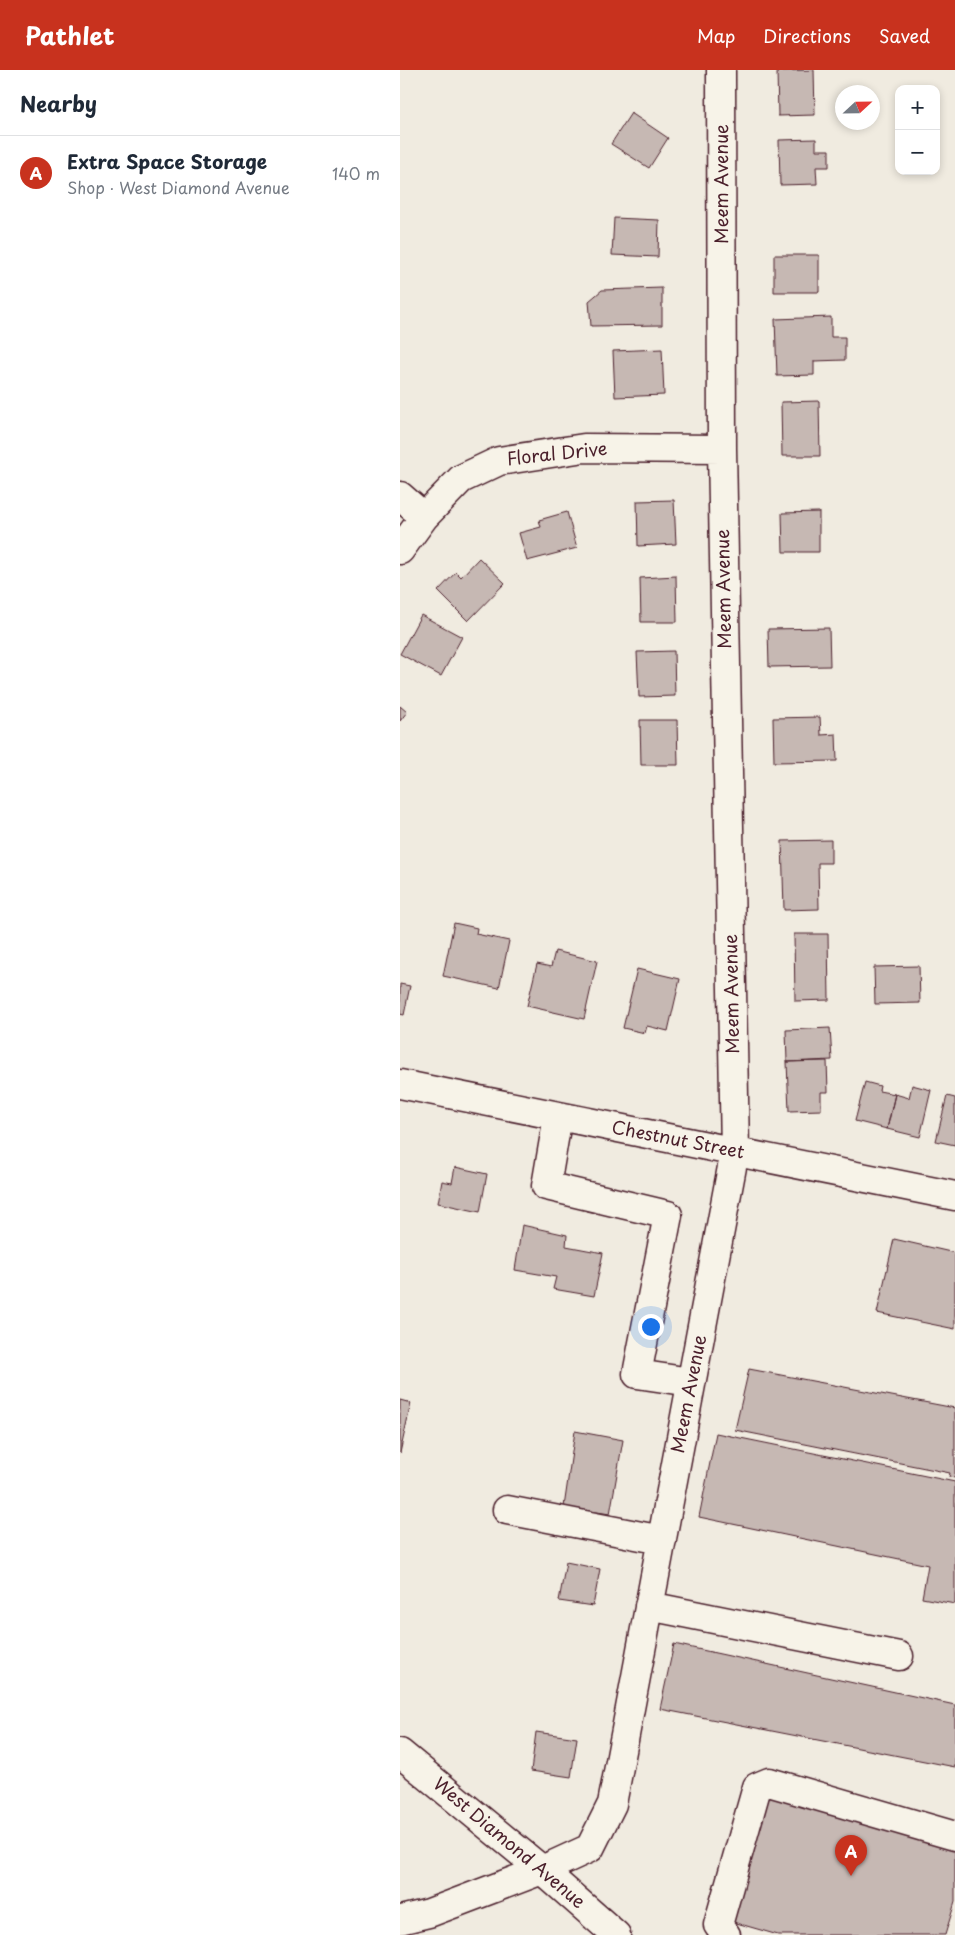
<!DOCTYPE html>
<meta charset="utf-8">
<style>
:root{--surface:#fff;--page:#f6f6f7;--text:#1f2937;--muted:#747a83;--line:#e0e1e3;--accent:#c8321e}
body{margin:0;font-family:"Playpen Sans",sans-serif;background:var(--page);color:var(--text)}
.controls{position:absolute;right:15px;top:15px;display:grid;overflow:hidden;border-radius:10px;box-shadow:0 2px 8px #0003}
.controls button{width:45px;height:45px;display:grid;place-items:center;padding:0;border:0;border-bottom:1px solid var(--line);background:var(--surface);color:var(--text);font:25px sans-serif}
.compass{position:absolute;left:435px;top:15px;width:45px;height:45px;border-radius:50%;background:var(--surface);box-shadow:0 2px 8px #0003;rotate:68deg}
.you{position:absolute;left:250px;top:1256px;width:18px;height:18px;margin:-12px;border:4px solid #fff;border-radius:50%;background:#1a73e8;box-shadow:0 0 0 8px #1a73e833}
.badge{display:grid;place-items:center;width:32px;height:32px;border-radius:50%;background:var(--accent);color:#fff;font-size:16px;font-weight:700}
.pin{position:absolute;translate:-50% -41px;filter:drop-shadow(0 1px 2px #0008)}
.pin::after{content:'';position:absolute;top:26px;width:18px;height:15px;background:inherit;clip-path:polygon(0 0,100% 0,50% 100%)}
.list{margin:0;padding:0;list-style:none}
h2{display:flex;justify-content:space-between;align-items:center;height:65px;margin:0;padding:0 20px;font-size:21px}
h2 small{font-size:16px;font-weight:400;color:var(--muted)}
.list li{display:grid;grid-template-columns:32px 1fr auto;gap:15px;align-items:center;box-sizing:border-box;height:75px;padding:0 20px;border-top:1px solid var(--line)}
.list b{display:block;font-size:19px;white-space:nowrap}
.list p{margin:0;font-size:16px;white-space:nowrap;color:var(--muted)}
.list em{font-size:16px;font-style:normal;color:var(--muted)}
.map{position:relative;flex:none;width:555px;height:1865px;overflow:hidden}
header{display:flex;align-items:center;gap:30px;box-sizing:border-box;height:70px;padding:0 25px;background:var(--accent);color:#fff}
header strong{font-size:24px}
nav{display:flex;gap:28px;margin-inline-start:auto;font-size:18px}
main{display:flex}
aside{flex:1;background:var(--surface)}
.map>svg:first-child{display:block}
.building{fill:#c6b8b3;stroke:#4a1f2b}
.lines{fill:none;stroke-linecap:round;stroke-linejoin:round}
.minor-casing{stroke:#4a1f2b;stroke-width:31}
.major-casing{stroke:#4a1f2b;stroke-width:31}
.minor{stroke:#f7f3e8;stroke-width:28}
.major{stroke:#f7f3e8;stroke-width:28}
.labels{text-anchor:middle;stroke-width:4;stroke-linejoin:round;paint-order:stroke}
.street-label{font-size:18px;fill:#4a1f2b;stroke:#f7f3e8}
</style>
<header>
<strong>Pathlet</strong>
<nav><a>Map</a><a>Directions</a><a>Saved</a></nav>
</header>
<main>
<aside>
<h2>Nearby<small></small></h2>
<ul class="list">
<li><span class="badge">A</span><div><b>Extra Space Storage</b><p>Shop · West Diamond Avenue</p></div><em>140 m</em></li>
</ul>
</aside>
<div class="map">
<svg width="555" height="1865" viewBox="0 0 555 1865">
<rect width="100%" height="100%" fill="#f0ebe0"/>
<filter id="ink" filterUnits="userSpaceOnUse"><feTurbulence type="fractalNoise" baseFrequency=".02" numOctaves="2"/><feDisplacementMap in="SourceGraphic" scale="10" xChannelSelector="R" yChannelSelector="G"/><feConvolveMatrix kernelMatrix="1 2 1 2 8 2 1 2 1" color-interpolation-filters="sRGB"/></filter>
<g filter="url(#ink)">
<path class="building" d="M414 0 415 45 378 46 377 1Z
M231 43 268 68 249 98 211 74Z
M416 69V80H429V97H416L417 114 380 115 379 70Z
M214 148 259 150 258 187 212 185Z
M374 185H419V222H374Z
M262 218V255L191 256 189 231 202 220Z
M431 247V267H445V290L414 291V305L377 306 375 249Z
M262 279 264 325 215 327 213 281Z
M419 331 420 386H382L381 332Z
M274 430 276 474 238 476 237 431Z
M167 442 177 478 127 491 119 463 141 457 139 450Z
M419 442V482H383L382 443Z
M79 488 105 513 68 551 38 521 56 502 61 507Z
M276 506 277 552H241L240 508Z
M21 545 62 567 41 606 0 584Z
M429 558 430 596 369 597 368 559Z
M274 581 275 626 239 627 237 582Z
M0 636 7 642 0 651Z
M420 647 421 665 436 664 437 691 374 692 373 648Z
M240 650H277L278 695H241Z
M431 770V793H418L419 839 384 840 382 771Z
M54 853 77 858 76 864 109 871 99 918 43 906Z
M394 864H428L429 930 395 931Z
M155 881 197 891 184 949 127 936 137 894 151 897Z
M519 896 520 933 475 934 474 897Z
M237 899 280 909 268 961 247 956 245 963 223 958Z
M0 914 10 916 4 945 0 944Z
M430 958 432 990 387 992 386 960Z
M427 991 428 1022H421V1040L389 1041 387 992Z
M465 1012 480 1016 479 1021 495 1024 487 1059 455 1051Z
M512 1015 531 1020 520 1067 487 1059 495 1024 509 1028Z
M547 1026 555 1028V1075L536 1071Z
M55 1097 87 1104 80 1142 38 1133 42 1111 52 1113Z
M122 1155 167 1165 166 1176 203 1183 194 1226 153 1219 156 1207 115 1200Z
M494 1169 555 1183V1259L477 1243Z
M349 1299 555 1338V1408L549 1407 550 1403 335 1360Z
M0 1330 11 1333 0 1383Z
M175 1361 223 1370 210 1444 164 1437Z
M316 1363 555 1412V1534L522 1528 528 1495 299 1447Z
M166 1492 200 1499 193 1536 159 1531Z
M274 1574 555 1635V1697L260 1639Z
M136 1662 177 1668 171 1707 131 1701Z
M369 1727 555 1780V1832L545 1865H378L333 1852Z"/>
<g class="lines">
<defs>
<path id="minor" d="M0 426 24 447
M0 480 24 447 61 409 99 391 184 378 322 379
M0 1014 555 1126
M158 1046 146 1116 268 1145 237 1304 291 1312
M107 1440 262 1470
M249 1536 499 1586
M0 1850 29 1843 142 1800 190 1778 212 1734 335 1081 322 379 321 0
M326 1865 318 1855 357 1717 369 1712 555 1766"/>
<path id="major" d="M0 1683 142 1800 216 1865"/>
</defs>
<use href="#minor" class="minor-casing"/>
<use href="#major" class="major-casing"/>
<use href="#minor" class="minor"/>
<use href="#major" class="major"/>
</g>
</g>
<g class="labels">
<g class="street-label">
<text transform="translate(322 114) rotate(-90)" y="6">Meem Avenue</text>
<text transform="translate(157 384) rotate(-6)" y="6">Floral Drive</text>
<text transform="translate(324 519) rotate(-91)" y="6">Meem Avenue</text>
<text transform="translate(332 924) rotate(-91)" y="6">Meem Avenue</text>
<text transform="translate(278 1070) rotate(11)" y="6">Chestnut Street</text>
<text transform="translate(289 1324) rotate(-79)" y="6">Meem Avenue</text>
<text transform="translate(109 1773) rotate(40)" y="6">West Diamond Avenue</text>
</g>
</g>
</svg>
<div class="controls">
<button>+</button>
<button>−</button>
</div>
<svg class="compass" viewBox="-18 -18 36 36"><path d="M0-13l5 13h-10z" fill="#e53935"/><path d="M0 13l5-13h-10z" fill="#747a83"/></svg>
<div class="you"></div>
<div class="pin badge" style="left:451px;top:1806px">A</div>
</div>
</main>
